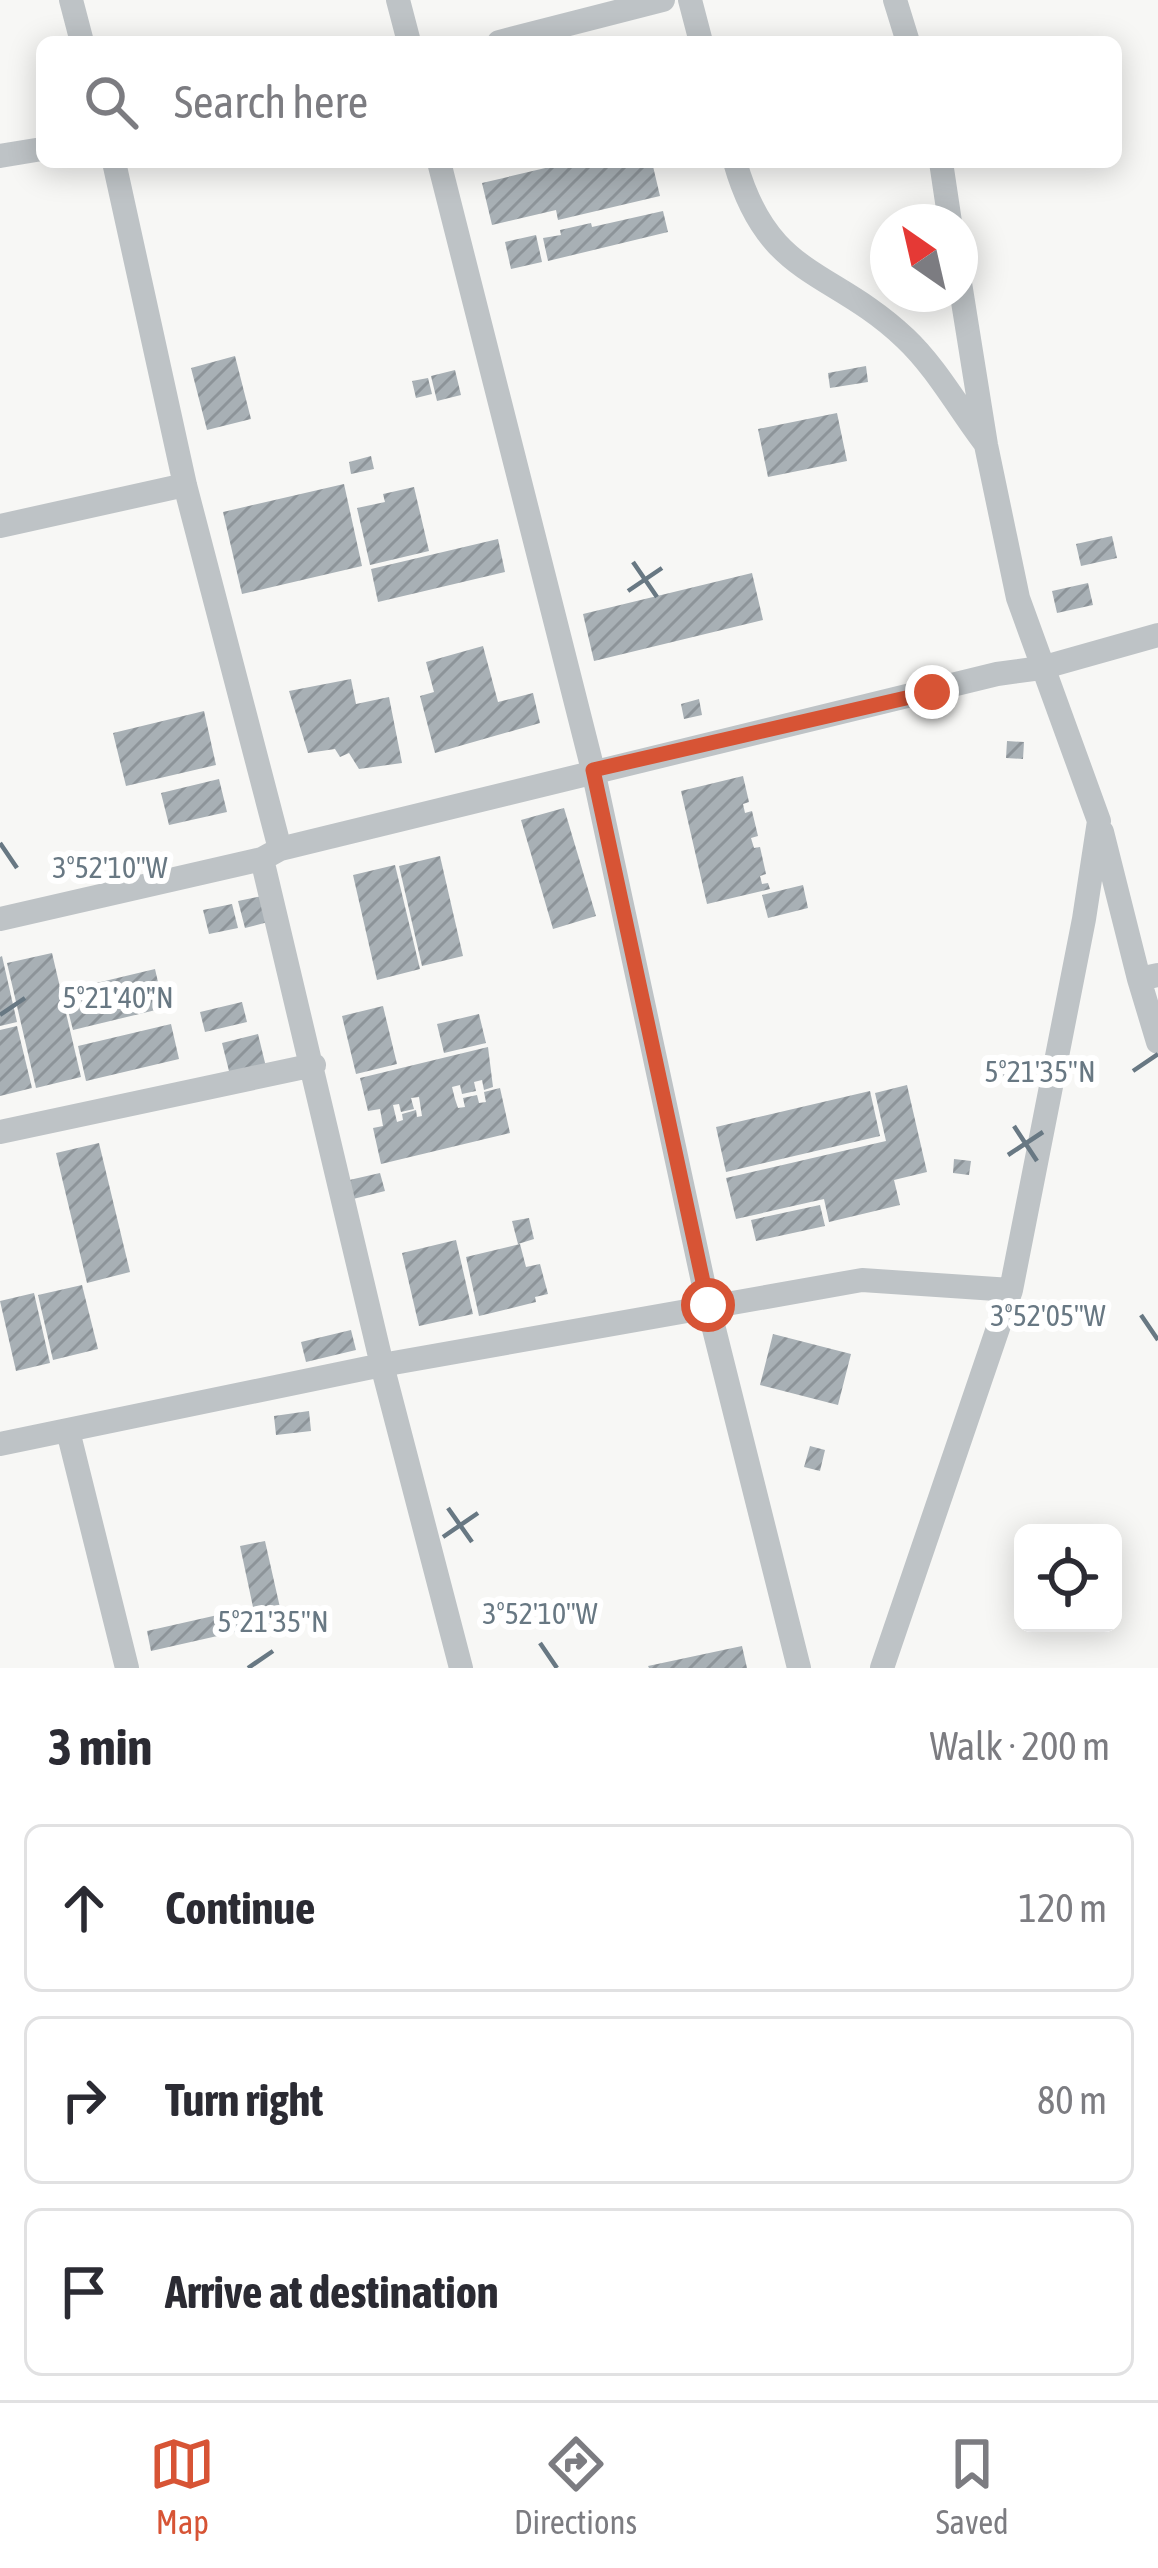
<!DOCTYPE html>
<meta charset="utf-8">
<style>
:root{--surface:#fff;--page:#f7f7f7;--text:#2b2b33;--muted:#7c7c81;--line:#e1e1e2;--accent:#d75435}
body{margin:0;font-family:"Asap Condensed",sans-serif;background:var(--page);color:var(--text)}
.controls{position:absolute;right:36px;bottom:36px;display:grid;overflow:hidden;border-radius:18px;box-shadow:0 6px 30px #0003}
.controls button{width:108px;height:108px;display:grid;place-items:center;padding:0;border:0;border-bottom:3px solid var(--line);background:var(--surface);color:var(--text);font:60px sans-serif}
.compass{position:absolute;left:870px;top:204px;width:108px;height:108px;border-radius:50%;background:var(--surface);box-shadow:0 6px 30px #0003;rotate:326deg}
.stop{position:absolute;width:36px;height:36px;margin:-27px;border:9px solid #d75435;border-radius:50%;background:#fff}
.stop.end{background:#d75435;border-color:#fff;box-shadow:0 3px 12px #0008}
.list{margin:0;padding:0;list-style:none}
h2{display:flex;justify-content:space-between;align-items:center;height:156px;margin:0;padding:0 48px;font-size:51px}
h2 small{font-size:39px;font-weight:400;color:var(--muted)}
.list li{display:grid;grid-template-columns:78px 1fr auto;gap:36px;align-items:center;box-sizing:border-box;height:168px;margin:0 24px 24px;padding:0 24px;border:3px solid var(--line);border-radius:18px}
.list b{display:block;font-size:45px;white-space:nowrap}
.list em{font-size:39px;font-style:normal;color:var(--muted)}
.icon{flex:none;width:66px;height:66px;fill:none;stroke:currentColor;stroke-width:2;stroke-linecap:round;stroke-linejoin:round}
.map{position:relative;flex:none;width:1158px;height:1668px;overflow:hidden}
.search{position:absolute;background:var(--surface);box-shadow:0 6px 30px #0003;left:36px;right:36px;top:36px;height:132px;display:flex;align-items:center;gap:30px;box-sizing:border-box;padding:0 42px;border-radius:18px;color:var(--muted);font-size:45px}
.sheet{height:732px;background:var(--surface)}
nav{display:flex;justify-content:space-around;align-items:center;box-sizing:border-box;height:168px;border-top:3px solid var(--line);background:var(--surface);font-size:33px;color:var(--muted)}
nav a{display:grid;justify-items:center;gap:6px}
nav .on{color:var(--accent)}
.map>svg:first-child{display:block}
.building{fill:url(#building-hatch);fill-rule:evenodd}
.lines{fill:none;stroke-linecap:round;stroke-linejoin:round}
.street{stroke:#bec3c6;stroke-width:24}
.route{stroke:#d75435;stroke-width:15}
.ticks{fill:none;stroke:#687883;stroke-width:4.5}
.ticks-label{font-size:30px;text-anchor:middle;fill:#687883;stroke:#fff;stroke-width:12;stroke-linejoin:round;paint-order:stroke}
</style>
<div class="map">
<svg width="1158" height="1668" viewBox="0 0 1158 1668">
<defs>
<pattern id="building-hatch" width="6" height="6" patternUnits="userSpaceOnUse" patternTransform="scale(3)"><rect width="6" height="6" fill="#a8b0b5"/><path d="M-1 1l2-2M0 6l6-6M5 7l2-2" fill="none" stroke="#8d9499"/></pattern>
</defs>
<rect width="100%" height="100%" fill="#f7f7f5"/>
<path class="building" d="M571 162H652L660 196 558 220 556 210 492 225 482 183Z
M663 211 668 232 548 261 543 238 561 235 560 230 591 223 592 227Z
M536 235 542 262 511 269 505 242Z
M235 356 251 419 207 430 191 368Z
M866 366 868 382 830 388 828 373Z
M455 370 461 395 437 401 431 376Z
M428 378 432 394 416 398 412 381Z
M837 413 847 461 768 477 758 429Z
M371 456 374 469 351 474 349 462Z
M344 484 362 566 242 594 223 512Z
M414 487 429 551 370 565 357 508 385 502 383 494Z
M1112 536 1117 558 1081 566 1076 544Z
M498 539 505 572 378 602 371 569Z
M752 573 763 620 594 661 583 614Z
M1088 583 1093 605 1057 613 1052 591Z
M483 646 498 702 533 693 540 723 435 753 420 696 434 692 426 662Z
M351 679 356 704 389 697 402 763 359 769 349 753 340 757 335 749 308 753 289 691Z
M699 699 702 715 684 719 681 704Z
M204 711 216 765 126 786 113 733Z
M1007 741 1024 742 1023 759 1006 758Z
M743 776 749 802 743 804 745 813 752 811 758 836 751 838 754 848 760 847 766 874 760 876 762 884 768 883 770 889 707 904 681 791Z
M219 779 227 812 169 825 161 793Z
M564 808 596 916 553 929 521 820Z
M440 856 463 956 422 966 399 866Z
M395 865 420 969 377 980 353 875Z
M803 885 808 908 768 918 762 895Z
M262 896 268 922 245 928 238 901Z
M232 904 238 928 209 934 203 910Z
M52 953 81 1077 36 1088 7 963Z
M2 956 17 1022 0 1026V957Z
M155 969 164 1008 73 1030 63 991Z
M242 1002 247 1022 205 1032 200 1012Z
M383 1006 397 1064 356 1074 342 1016Z
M479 1014 486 1043 444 1053 437 1024Z
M171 1024 179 1059 86 1081 78 1046Z
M17 1026 32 1088 0 1096V1030Z
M258 1034 267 1071 231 1079 222 1043Z
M488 1047 493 1087 484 1090 482 1080 474 1082 476 1091 462 1094 460 1085 452 1087 455 1099 458 1108 465 1107 463 1098 477 1095 479 1103 486 1102 484 1092 500 1088 510 1133 381 1164 373 1128 383 1126 380 1109 368 1111 360 1078ZM419 1097 422 1116 417 1117 416 1110 402 1114 403 1120 397 1122 393 1105 399 1104 401 1112 414 1109 411 1098Z
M1008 1058 1012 1075 995 1079 991 1062Z
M907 1085 927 1172 894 1180 900 1205 829 1222 824 1199 736 1219 726 1178 886 1141 875 1093Z
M870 1091 880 1136 726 1172 716 1127Z
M99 1143 130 1272 87 1283 56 1153Z
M954 1159 971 1161 969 1175 953 1173Z
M380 1173 385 1191 349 1200 345 1181Z
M820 1205 825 1226 756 1241 751 1220Z
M529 1218 534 1239 518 1244 512 1221Z
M456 1240 473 1314 419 1326 402 1253Z
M520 1244 526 1267 540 1264 548 1294 535 1297 536 1302 479 1316 466 1257Z
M82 1285 98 1349 53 1360 38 1295Z
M34 1293 50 1363 16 1371 0 1301Z
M351 1330 356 1350 306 1362 301 1342Z
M773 1334 851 1354 838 1405 760 1385Z
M309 1411 311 1431 276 1435 274 1416Z
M810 1446 825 1450 820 1471 804 1467Z
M265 1541 283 1621 151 1651 147 1631 253 1607 240 1546Z
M742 1646 747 1668H649L648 1666Z"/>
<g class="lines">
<path class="street" d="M71 0 82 42
M398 0 409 42
M690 0 701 42
M895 0 908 42
M499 42 663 0
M0 156 42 149
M114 162 185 485 280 849
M439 162 593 770 708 1305 799 1668
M735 162C768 279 831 268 905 338 936 367 959 409 985 443
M941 162 950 222
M0 526 185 485
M1102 832 1139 979 1158 975
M262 859 382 1365 461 1668
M0 919 262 859 280 849 997 674 1041 668 1158 635
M1139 979 1158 1042
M0 1132 314 1065
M68 1431 127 1668
M0 1444 382 1365 862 1280 1011 1290
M882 1668 1011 1290 1084 919 1099 821 1018 598 986 445 960 283"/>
</g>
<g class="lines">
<path class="route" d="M708 1305 593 770 932 692"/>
</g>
<path class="ticks" d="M633 562 657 597M628 591 662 568M0 843 17 868M0 1015 25 998M1133 1071 1158 1054M1014 1126 1037 1161M1008 1155 1043 1132M1141 1315 1158 1340M448 1508 472 1542M443 1537 478 1513M540 1643 557 1668M248 1668 273 1651"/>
<g class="ticks-label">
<text x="110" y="878">3°52'10"W</text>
<text x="118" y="1008">5°21'40"N</text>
<text x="1040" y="1082">5°21'35"N</text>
<text x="1048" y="1326">3°52'05"W</text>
<text x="540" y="1624">3°52'10"W</text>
<text x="273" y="1632">5°21'35"N</text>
</g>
</svg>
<div class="controls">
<button><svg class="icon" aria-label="locate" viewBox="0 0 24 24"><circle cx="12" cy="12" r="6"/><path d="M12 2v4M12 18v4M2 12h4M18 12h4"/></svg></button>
</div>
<svg class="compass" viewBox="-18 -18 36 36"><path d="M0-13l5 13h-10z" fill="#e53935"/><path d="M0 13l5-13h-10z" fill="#7c7c81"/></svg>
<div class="stop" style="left:708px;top:1305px"></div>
<div class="stop end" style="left:932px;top:692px"></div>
<div class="search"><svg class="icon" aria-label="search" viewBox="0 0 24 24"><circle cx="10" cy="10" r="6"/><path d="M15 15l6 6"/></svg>Search here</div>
</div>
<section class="sheet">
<h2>3 min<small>Walk · 200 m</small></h2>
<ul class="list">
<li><svg class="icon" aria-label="ahead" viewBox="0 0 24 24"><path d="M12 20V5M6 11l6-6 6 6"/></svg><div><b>Continue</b></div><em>120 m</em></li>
<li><svg class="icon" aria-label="right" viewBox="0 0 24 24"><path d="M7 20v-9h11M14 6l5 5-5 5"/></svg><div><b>Turn right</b></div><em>80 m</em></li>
<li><svg class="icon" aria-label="arrive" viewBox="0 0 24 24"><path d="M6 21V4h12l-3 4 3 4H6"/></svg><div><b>Arrive at destination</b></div></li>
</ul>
</section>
<nav>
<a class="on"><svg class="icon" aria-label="map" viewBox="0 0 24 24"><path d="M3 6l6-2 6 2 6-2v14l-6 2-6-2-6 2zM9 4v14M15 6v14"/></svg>Map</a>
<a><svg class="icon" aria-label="directions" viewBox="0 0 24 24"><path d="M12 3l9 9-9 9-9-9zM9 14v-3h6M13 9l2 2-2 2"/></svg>Directions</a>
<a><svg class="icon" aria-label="saved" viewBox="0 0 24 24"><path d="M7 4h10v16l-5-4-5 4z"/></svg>Saved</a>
</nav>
